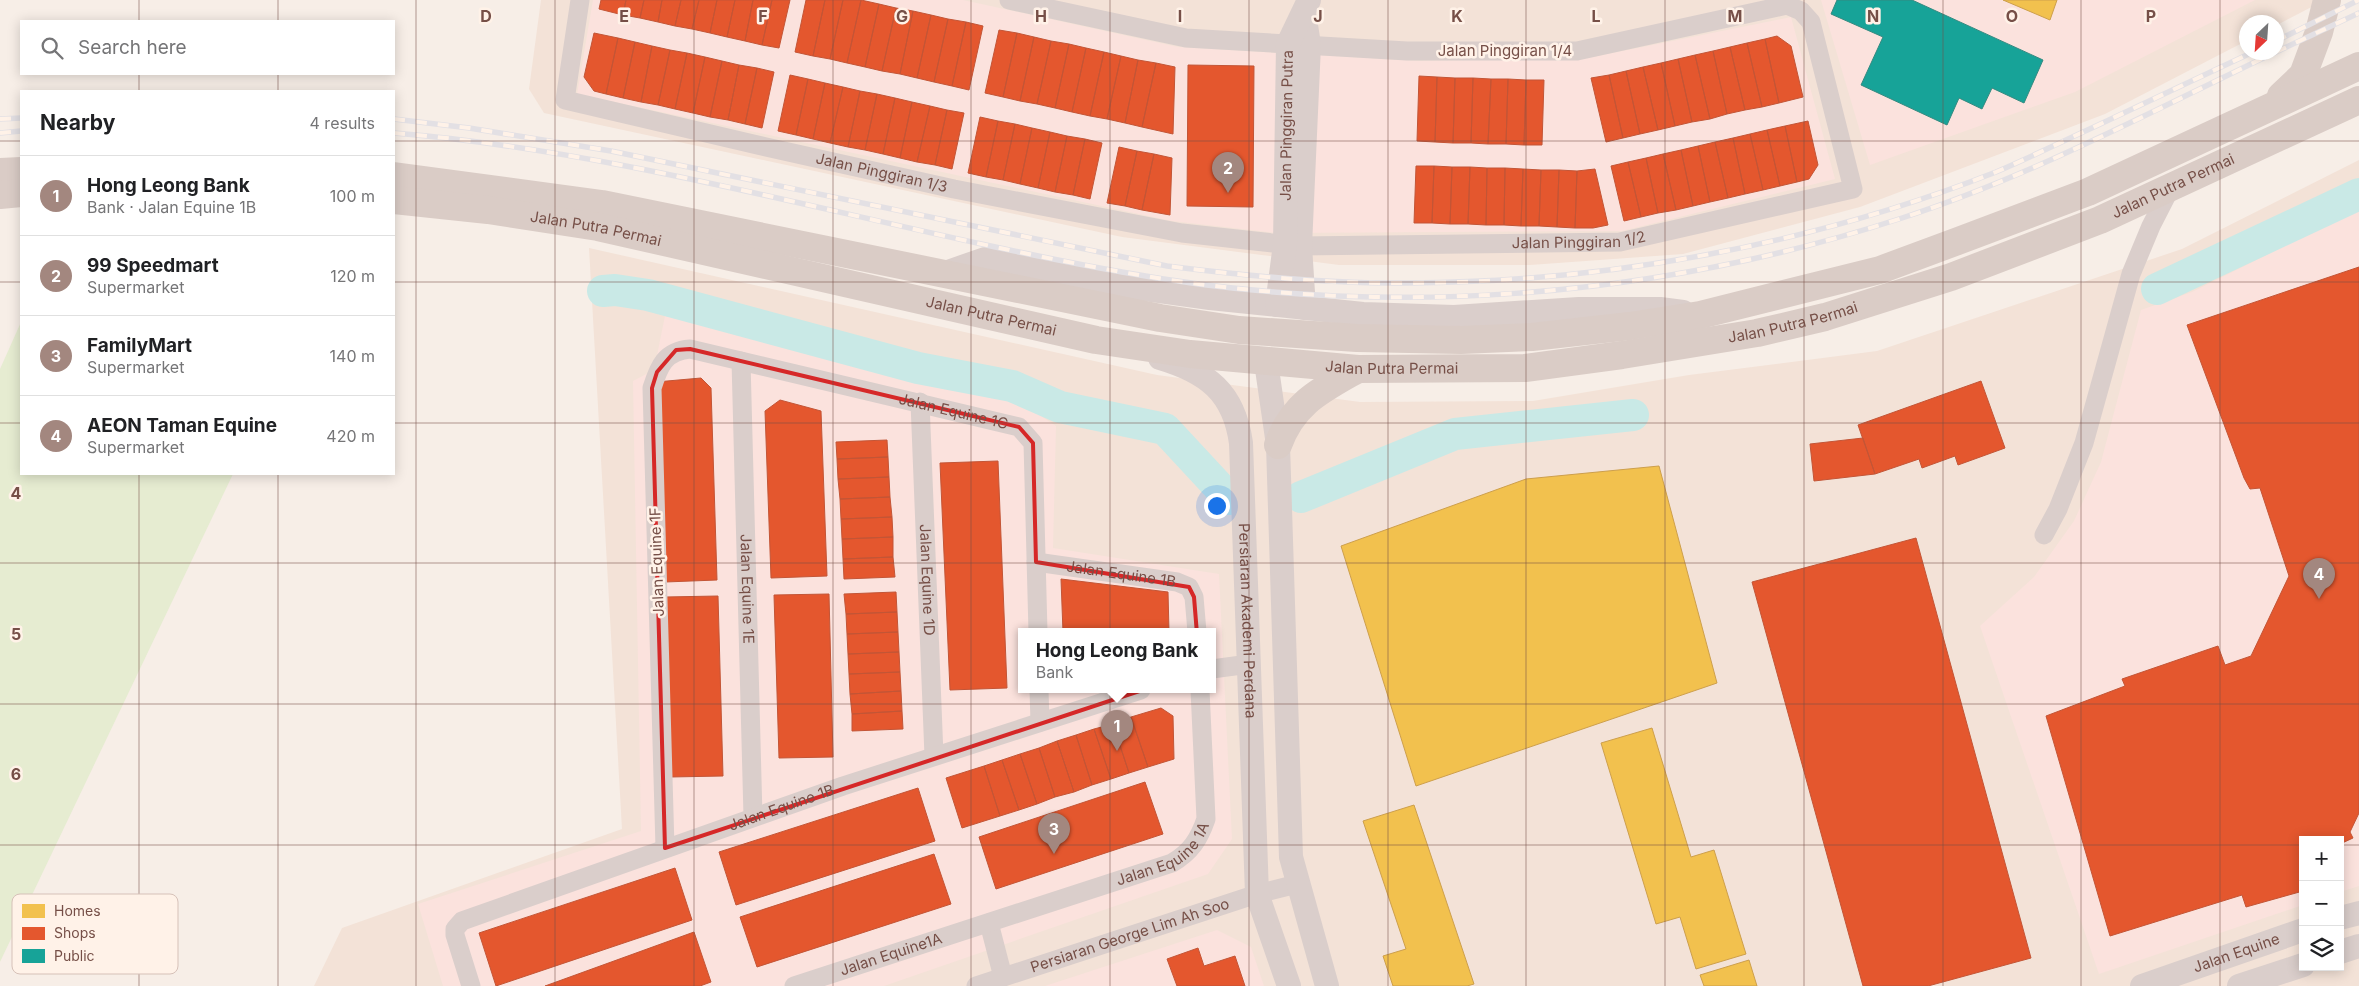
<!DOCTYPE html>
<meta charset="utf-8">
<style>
:root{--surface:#fff;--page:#f2f2f2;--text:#202124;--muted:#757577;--line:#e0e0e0;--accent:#a3877f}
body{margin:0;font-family:Inter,sans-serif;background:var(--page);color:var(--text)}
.controls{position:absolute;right:15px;bottom:15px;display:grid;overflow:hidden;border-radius:0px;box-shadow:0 2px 12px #0003}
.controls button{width:45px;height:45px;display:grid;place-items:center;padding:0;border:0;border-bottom:1px solid var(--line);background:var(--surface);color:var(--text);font:25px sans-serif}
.compass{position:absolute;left:2239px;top:15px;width:45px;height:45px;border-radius:50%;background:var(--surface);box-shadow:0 2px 12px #0003;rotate:205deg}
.you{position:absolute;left:1216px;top:505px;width:18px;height:18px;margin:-12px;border:4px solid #fff;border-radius:50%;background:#1a73e8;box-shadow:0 0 0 8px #1a73e833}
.badge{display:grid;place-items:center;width:32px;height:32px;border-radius:50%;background:var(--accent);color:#fff;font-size:16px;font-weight:700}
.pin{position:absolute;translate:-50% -41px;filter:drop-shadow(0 1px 2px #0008)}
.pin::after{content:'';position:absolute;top:26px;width:18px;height:15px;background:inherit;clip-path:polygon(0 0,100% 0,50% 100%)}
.popup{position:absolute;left:1018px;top:628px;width:198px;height:65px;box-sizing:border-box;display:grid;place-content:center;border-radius:0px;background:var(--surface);filter:drop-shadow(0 1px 4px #0005);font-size:16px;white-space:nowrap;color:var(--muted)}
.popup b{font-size:19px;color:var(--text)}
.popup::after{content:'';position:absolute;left:50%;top:100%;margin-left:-10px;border:10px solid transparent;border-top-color:var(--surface)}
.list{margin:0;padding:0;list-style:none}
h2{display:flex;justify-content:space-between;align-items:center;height:65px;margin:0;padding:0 20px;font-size:21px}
h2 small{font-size:16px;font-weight:400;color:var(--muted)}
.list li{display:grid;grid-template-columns:32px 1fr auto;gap:15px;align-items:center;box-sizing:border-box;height:80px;padding:0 20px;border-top:1px solid var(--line)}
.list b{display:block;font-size:19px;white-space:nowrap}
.list p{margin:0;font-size:16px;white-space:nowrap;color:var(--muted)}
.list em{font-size:16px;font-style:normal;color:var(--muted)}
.icon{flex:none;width:28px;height:28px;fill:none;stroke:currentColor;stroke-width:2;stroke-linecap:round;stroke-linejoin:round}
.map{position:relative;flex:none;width:2359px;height:986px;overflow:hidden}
.search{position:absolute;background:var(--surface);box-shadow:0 2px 12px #0003;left:20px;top:20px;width:375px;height:55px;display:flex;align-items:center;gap:12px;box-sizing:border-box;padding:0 18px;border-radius:0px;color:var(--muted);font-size:19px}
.panel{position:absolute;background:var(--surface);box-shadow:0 2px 12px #0003;left:20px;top:90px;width:375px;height:385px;border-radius:0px}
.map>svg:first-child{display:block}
.residential{fill:#f3e2d7;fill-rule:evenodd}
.commercial{fill:#fbe2dd;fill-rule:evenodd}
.green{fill:#e6ecd1}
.homes{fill:#f2c14e;stroke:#cd9f4c}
.shops{fill:#e4572e;stroke:#c35536}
.public{fill:#17a398;stroke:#348a80}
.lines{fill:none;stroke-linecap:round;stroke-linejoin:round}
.river{stroke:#c9e9e6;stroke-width:32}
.minor{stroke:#dacecb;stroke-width:19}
.tertiary{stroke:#dacecb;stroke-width:24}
.primary{stroke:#daccc6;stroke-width:28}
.rail-casing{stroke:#e3e0e4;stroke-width:5.5}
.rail{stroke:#fff2e8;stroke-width:4;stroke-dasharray:11;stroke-linecap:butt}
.marked{fill:none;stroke:#d62828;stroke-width:4;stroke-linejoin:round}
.grid{fill:none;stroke:#764f47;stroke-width:1;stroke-opacity:0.55}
.labels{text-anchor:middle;stroke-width:5;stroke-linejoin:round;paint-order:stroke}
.street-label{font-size:15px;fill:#764f47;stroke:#fff2e8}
.key{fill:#fff2e8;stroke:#d6c1b8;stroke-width:1}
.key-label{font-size:14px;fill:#764f47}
.grid-label{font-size:16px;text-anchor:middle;font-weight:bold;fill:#764f47;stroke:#fff2e8;stroke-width:5;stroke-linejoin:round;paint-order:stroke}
</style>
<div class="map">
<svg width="2359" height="986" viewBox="0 0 2359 986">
<rect width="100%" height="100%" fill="#f7eee7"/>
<path class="residential" d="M541 0H2325L2277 25 2276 22H2246V41L2105 114 1860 207 1683 254 1530 265H1339L1122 237 544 113 529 89Z
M2359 160V986H314L342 928 622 829 589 248 1157 375 1360 402 1533 401 1689 375 1877 351 2182 249ZM1022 632H1212V690H1022ZM2303 840H2340V967H2303Z"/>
<path class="commercial" d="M593 0H963L1178 47 1419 61 1588 58 1791 17 1835 179 1622 231 1276 233 1172 221 577 94Z
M1821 0H2255L2075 92 1870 165Z
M2359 209V886L2340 892V840H2303V905L2099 974 1980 626 2034 577 2074 521 2101 462 2141 310 2192 292Z
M665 316 1014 398 1056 426 1053 548 1219 574 1232 839 1208 874 884 986H443L418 904 641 831 633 381 654 370ZM1022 632H1212V690H1022Z
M1217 930 1251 947 1264 986H1045Z"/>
<path class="green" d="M21 322V474H233L0 962V369Z"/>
<path class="homes" d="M2003 0H2057L2050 20Z
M1659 466 1717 683 1416 786 1341 546 1526 479Z
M1854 577 1884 697 1803 717 1773 597Z
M1956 710 1981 804 1909 823 1883 730Z
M1652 728 1691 857 1714 850 1746 954 1696 969 1680 917 1656 924 1601 743Z
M1414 805 1474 984 1467 986H1393L1383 956 1406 949 1363 821Z
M1926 848 1958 969 1892 986H1875L1845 869Z
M1749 960 1757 986H1704L1700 975Z"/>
<path class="shops" d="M601 0H626L623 15 599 9Z
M626 0H644L640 18 623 15Z
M644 0H662L658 22 640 18Z
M662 0H681L675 26 658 22Z
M681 0H699L692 29 675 26Z
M699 0H717L710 33 692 29Z
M717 0H735L727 37 710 33Z
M735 0H753L745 41 727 37Z
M753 0H772L762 45 745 41Z
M772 0H790L779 48 762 45Z
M806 0H825L813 56 795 52Z
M825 0H843L830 59 813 56Z
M843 0H861L847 63 830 59Z
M861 0 879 4 865 67 847 63Z
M879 4 896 8 882 71 865 67Z
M896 8 913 11 900 74 882 71Z
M913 11 931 15 917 78 900 74Z
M931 15 948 19 934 82 917 78Z
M948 19 966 22 952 86 934 82Z
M966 22 983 26 969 90 952 86Z
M999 30 1017 33 1003 97 985 93Z
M594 33 618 38 606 94 594 91 584 77Z
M1017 33 1034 37 1020 101 1003 97Z
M1777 36 1791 46 1803 97 1779 103 1765 39Z
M1034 37 1051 41 1037 104 1020 101Z
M618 38 635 42 623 98 606 94Z
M1765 39 1779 103 1762 107 1747 43Z
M1051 41 1069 44 1055 108 1037 104Z
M635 42 652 46 641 102 623 98Z
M1747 43 1762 107 1745 110 1730 47Z
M1069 44 1086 48 1072 112 1055 108Z
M652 46 670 50 658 105 641 102Z
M1730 47 1745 110 1727 114 1713 51Z
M1086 48 1104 52 1090 116 1072 112Z
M670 50 687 53 675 109 658 105Z
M1713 51 1727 114 1710 119 1695 55Z
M1104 52 1121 56 1107 119 1090 116Z
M687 53 705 57 693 113 675 109Z
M1695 55 1710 119 1692 122 1678 59Z
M1121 56 1138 60 1125 123 1107 119Z
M705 57 722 61 710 117 693 113Z
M1678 59 1692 122 1675 126 1661 63Z
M1138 60 1156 63 1142 127 1125 123Z
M722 61 739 65 728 120 710 117Z
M1156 63 1175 67 1173 134 1142 127Z
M1661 63 1675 126 1658 130 1643 67Z
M739 65 757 68 745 124 728 120Z
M1188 65 1254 66 1253 207 1187 206Z
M1643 67 1658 130 1640 134 1626 71Z
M757 68 774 72 762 128 745 124Z
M1626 71 1640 134 1623 138 1609 75Z
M790 75 808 79 796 135 778 131Z
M1609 75 1623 138 1606 142 1591 78Z
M1419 76 1437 77 1435 142 1417 141Z
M1437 77 1455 78 1453 143 1435 142Z
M1455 78H1473L1471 143H1453Z
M1473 78 1491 79 1488 144 1471 143Z
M808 79 825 83 813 139 796 135Z
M1491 79H1508L1506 144H1488Z
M1508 79 1526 80 1524 145 1506 144Z
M1526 80H1544L1542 145H1524Z
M825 83 843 87 830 143 813 139Z
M843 87 860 91 848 147 830 143Z
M860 91 877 94 865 150 848 147Z
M877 94 895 98 883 154 865 150Z
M895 98 912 102 900 158 883 154Z
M912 102 930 106 917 162 900 158Z
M930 106 947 110 935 165 917 162Z
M947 110 964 113 952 169 935 165Z
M980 117 998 121 986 177 968 173Z
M998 121 1015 124 1003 180 986 177Z
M1808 121 1818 165 1809 179 1797 182 1785 126Z
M1015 124 1032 128 1020 184 1003 180Z
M1785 126 1797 182 1780 186 1767 130Z
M1032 128 1050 132 1038 188 1020 184Z
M1767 130 1780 186 1763 190 1750 134Z
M1050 132 1067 136 1055 192 1038 188Z
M1750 134 1763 190 1745 194 1733 138Z
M1067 136 1085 139 1073 195 1055 192Z
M1733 138 1745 194 1728 198 1715 142Z
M1085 139 1102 143 1090 199 1073 195Z
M1715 142 1728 198 1710 202 1698 146Z
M1698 146 1710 202 1693 206 1681 150Z
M1119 147 1137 151 1125 206 1107 203Z
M1681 150 1693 206 1676 210 1663 154Z
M1137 151 1154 154 1142 210 1125 206Z
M1154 154 1172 158 1170 215 1142 210Z
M1663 154 1676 210 1658 213 1646 158Z
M1646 158 1658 213 1641 217 1628 162Z
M1628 162 1641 217 1624 221 1611 166Z
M1416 166H1434L1432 223H1414Z
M1434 166 1452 167 1450 224 1432 223Z
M1452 167H1470L1468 224H1450Z
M1470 167 1487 168 1486 225 1468 224Z
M1487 168H1505L1504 225H1486Z
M1505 168 1523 169 1521 226 1504 225Z
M1523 169 1541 170 1539 226H1521Z
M1595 169 1608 225 1593 228H1575L1577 171Z
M1541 170H1559L1557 227 1539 226Z
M1559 170 1577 171 1575 228 1557 227Z
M2359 267V813L2350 832 2353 838 2340 844V840H2303V891L2246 907 2242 895 2110 936 2046 716 2125 686 2122 679 2218 646 2225 665 2251 656 2289 576 2260 488 2250 489 2244 478 2187 325Z
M701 378 711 388 717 580 665 582 656 382Z
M1981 381 2005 448 1958 465 1955 456 1922 468 1919 459 1875 474 1858 425Z
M780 400 821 411 827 576 771 578 765 411Z
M1863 438 1875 474 1814 481 1810 444Z
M887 440 888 457 837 459 836 442Z
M888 457 889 477 838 479 837 459Z
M998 461 1007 688 950 690 940 463Z
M889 477 890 497 840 499 838 479Z
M890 497 892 517 841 519 840 499Z
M892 517 893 537 842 539 841 519Z
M893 537V557L843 559 842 539Z
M1916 538 2031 958 1928 986H1863L1752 582Z
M893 557 895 577 844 579 843 559Z
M1061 579 1168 592 1169 632H1063Z
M896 592 897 612 846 614 844 594Z
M829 594 833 757 779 758 774 595Z
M718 596 723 776 670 777 665 597Z
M897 612 898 632 847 634 846 614Z
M898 632 899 652 848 654 847 634Z
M899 652 900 672 849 674 848 654Z
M900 672 901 691 850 694 849 674Z
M901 691 902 711 852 714 850 694Z
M1161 708 1173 716 1174 759 1148 767 1131 717Z
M902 711 903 729 852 731V714Z
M1131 717 1148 767 1129 773 1113 724Z
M1113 724 1129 773 1111 779 1094 729Z
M1094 729 1111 779 1092 785 1076 735Z
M1076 735 1092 785 1074 792 1057 741Z
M1057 741 1074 792 1055 797 1039 748Z
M1039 748 1055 797 1037 804 1020 754Z
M1020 754 1037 804 1019 810 1002 760Z
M1002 760 1019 810 1000 816 984 766Z
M984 766 1000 816 962 828 946 778Z
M1145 782 1163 834 996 889 979 837Z
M918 788 935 841 736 905 719 852Z
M934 854 951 904 757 967 740 917Z
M675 868 692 920 496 986 479 933Z
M694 932 711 982 700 986H545Z
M1198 948 1204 966 1235 956 1245 986H1177L1167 959Z"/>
<path class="public" d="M1837 0H1912L2043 60 2024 103 1992 88 1982 109 1959 98 1947 125 1861 85 1883 37 1831 14Z"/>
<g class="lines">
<path class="river" d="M2157 289 2359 194
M603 291 615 290 648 295 918 368 1012 386 1060 407 1165 429 1230 499
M1301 497 1455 434 1633 415"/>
<g class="minor">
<path id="s1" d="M580 0 565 100 766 147 954 189 1182 233 1300 246 1620 242 1853 189 1811 22 1801 11 1787 5 1577 51H1407L1186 38 1009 0"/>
<path id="s2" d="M741 361 753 817"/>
<path id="s3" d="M920 402 934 756"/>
<path d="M2044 535 2058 509 2084 443 2131 274 2151 226 2171 187"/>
<path id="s4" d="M1036 562 1177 582 1189 587 1194 597 1197 632"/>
<path d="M1212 669 1249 664"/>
<path d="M1039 690 1040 722"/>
<path id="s5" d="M665 848 652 388C659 366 665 351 690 349L1019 427 1033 443 1038 632"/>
<path d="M989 923 1003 977"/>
<path id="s6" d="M471 986 455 935V929L462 921 843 786 1141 690"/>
<path id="s7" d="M794 986 1172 863C1191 852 1199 839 1206 819L1200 690"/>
<path id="s8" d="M976 986 1257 894 1297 884"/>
</g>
<g class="tertiary">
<path d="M1304 12 1309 45 1300 246 1304 308"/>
<path d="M945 273 985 259 1109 284 1210 298 1363 314 1454 317 1579 309H1660L1683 312"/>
<path id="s9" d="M1277 305 1285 244 1288 44 1309 0"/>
<path id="s10" d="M1160 358C1207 372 1234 392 1241 443L1257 894 1289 986"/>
<path d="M1266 362 1278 445 1291 857 1327 986"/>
<path d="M2340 918 2359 913"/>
<path d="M2340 952 2359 946"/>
<path id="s11" d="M2142 986 2303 930"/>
<path d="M2239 986 2303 965"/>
</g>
<g class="primary">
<path d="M2281 96 2303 75 2319 32 2327 0"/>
<path d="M0 172 21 171"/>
<path d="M394 176 602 204 1160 318 1239 330 1357 338 1461 340 1532 337 1630 326 1700 315 1880 270 1958 241 2088 192 2359 66"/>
<path d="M0 195 21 193"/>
<path id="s12" d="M394 200 488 210 598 227 1096 340 1190 354 1358 369 1525 368 1622 355 1757 333 1825 317 1951 277 2100 220 2359 100"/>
<path d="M1278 445C1293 403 1321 390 1358 369"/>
</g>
<defs>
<path id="rail" d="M2276 41 2359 0
M2276 52 2359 13
M0 119 21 118
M394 119 469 128 611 151 1167 266C1247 276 1328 284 1409 283 1609 282 1810 245 1996 172 2029 158 2061 142 2094 127 2147 102 2200 77 2253 52
M0 133 21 131
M394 133C640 153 879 229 1122 272 1381 319 1651 300 1902 218 2032 176 2154 110 2276 52"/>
</defs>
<use href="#rail" class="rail-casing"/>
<use href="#rail" class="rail"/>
</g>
<path class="marked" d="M690 349 1019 427 1033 443 1036 562 1189 587 1194 597 1200 671 665 848 652 388 657 372 676 350Z"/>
<path class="grid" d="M139 0V21M278 0V21M416 0V986M555 0V986M694 0V986M833 0V986M971 0V986M1110 0V986M1249 0V986M1388 0V986M1526 0V986M1665 0V986M1804 0V986M1943 0V986M2081 0V986M2220 0V986M139 74V91M278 74V91M0 141H21M394 141H2359M0 282H21M394 282H2359M0 423H21M394 423H2359M139 474V986M278 474V986M0 563H2359M0 704H2359M0 845H2303M2340 845H2359"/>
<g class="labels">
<g class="street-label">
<text x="1505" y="56">Jalan Pinggiran 1/4</text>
<text dy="5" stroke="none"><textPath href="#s9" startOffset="180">Jalan Pinggiran Putra</textPath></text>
<text dy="5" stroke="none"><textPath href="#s1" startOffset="426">Jalan Pinggiran 1/3</textPath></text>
<text dy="5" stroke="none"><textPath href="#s12" startOffset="1824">Jalan Putra Permai</textPath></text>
<text dy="5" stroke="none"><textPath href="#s12" startOffset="204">Jalan Putra Permai</textPath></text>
<text dy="5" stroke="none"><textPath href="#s1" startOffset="1130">Jalan Pinggiran 1/2</textPath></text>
<text dy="5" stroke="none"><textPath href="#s12" startOffset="609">Jalan Putra Permai</textPath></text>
<text dy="5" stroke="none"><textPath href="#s12" startOffset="1419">Jalan Putra Permai</textPath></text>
<text dy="5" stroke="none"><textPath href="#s12" startOffset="1014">Jalan Putra Permai</textPath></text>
<text dy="5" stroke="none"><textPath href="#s5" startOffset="790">Jalan Equine 1C</textPath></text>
<text transform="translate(657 562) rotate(-92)" y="5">Jalan Equine 1F</text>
<text dy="5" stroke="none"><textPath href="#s4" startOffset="86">Jalan Equine 1B</textPath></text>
<text dy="5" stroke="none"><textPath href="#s3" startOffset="178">Jalan Equine 1D</textPath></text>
<text dy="5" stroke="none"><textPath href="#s2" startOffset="228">Jalan Equine 1E</textPath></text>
<text dy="5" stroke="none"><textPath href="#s10" startOffset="304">Persiaran Akademi Perdana</textPath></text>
<text dy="5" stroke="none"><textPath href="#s6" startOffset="409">Jalan Equine 1B</textPath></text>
<text dy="5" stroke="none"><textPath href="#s7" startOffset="395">Jalan Equine 1A</textPath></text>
<text dy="5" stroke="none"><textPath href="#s8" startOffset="162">Persiaran George Lim Ah Soo</textPath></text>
<text dy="5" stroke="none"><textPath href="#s11" startOffset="100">Jalan Equine</textPath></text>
<text dy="5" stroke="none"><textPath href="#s7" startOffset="102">Jalan Equine1A</textPath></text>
</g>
</g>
<rect x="12" y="894" width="166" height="80" rx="8" class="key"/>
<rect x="22" y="904" width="23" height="14" fill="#f2c14e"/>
<rect x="22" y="927" width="23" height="13" fill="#e4572e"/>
<rect x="22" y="949" width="23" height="14" fill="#17a398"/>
<g class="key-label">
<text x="54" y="916">Homes</text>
<text x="54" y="938">Shops</text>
<text x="54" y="961">Public</text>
</g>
<g class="grid-label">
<text x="486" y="22">D</text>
<text x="624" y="22">E</text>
<text x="763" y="22">F</text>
<text x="902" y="22">G</text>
<text x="1041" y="22">H</text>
<text x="1180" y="22">I</text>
<text x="1318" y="22">J</text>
<text x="1457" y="22">K</text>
<text x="1596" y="22">L</text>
<text x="1735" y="22">M</text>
<text x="1873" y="22">N</text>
<text x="2012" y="22">O</text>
<text x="2151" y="22">P</text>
<text x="16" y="499">4</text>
<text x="16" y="640">5</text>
<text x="16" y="780">6</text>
</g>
</svg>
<div class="controls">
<button>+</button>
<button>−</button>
<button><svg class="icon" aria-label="layers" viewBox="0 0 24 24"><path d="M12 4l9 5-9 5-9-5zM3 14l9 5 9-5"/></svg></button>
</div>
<svg class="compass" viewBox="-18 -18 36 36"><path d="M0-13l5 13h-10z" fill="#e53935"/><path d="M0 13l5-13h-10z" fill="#757577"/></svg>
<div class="you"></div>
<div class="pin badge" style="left:1117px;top:751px">1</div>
<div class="popup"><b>Hong Leong Bank</b>Bank</div>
<div class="pin badge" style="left:1228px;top:193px">2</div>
<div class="pin badge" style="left:1054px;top:854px">3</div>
<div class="pin badge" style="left:2319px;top:599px">4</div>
<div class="search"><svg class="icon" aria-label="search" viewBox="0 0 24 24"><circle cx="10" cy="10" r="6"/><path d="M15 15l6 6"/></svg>Search here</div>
<section class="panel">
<h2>Nearby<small>4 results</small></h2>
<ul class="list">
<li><span class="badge">1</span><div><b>Hong Leong Bank</b><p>Bank · Jalan Equine 1B</p></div><em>100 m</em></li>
<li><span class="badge">2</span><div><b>99 Speedmart</b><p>Supermarket</p></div><em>120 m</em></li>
<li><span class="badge">3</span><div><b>FamilyMart</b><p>Supermarket</p></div><em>140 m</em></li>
<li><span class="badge">4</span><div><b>AEON Taman Equine</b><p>Supermarket</p></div><em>420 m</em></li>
</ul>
</section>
</div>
